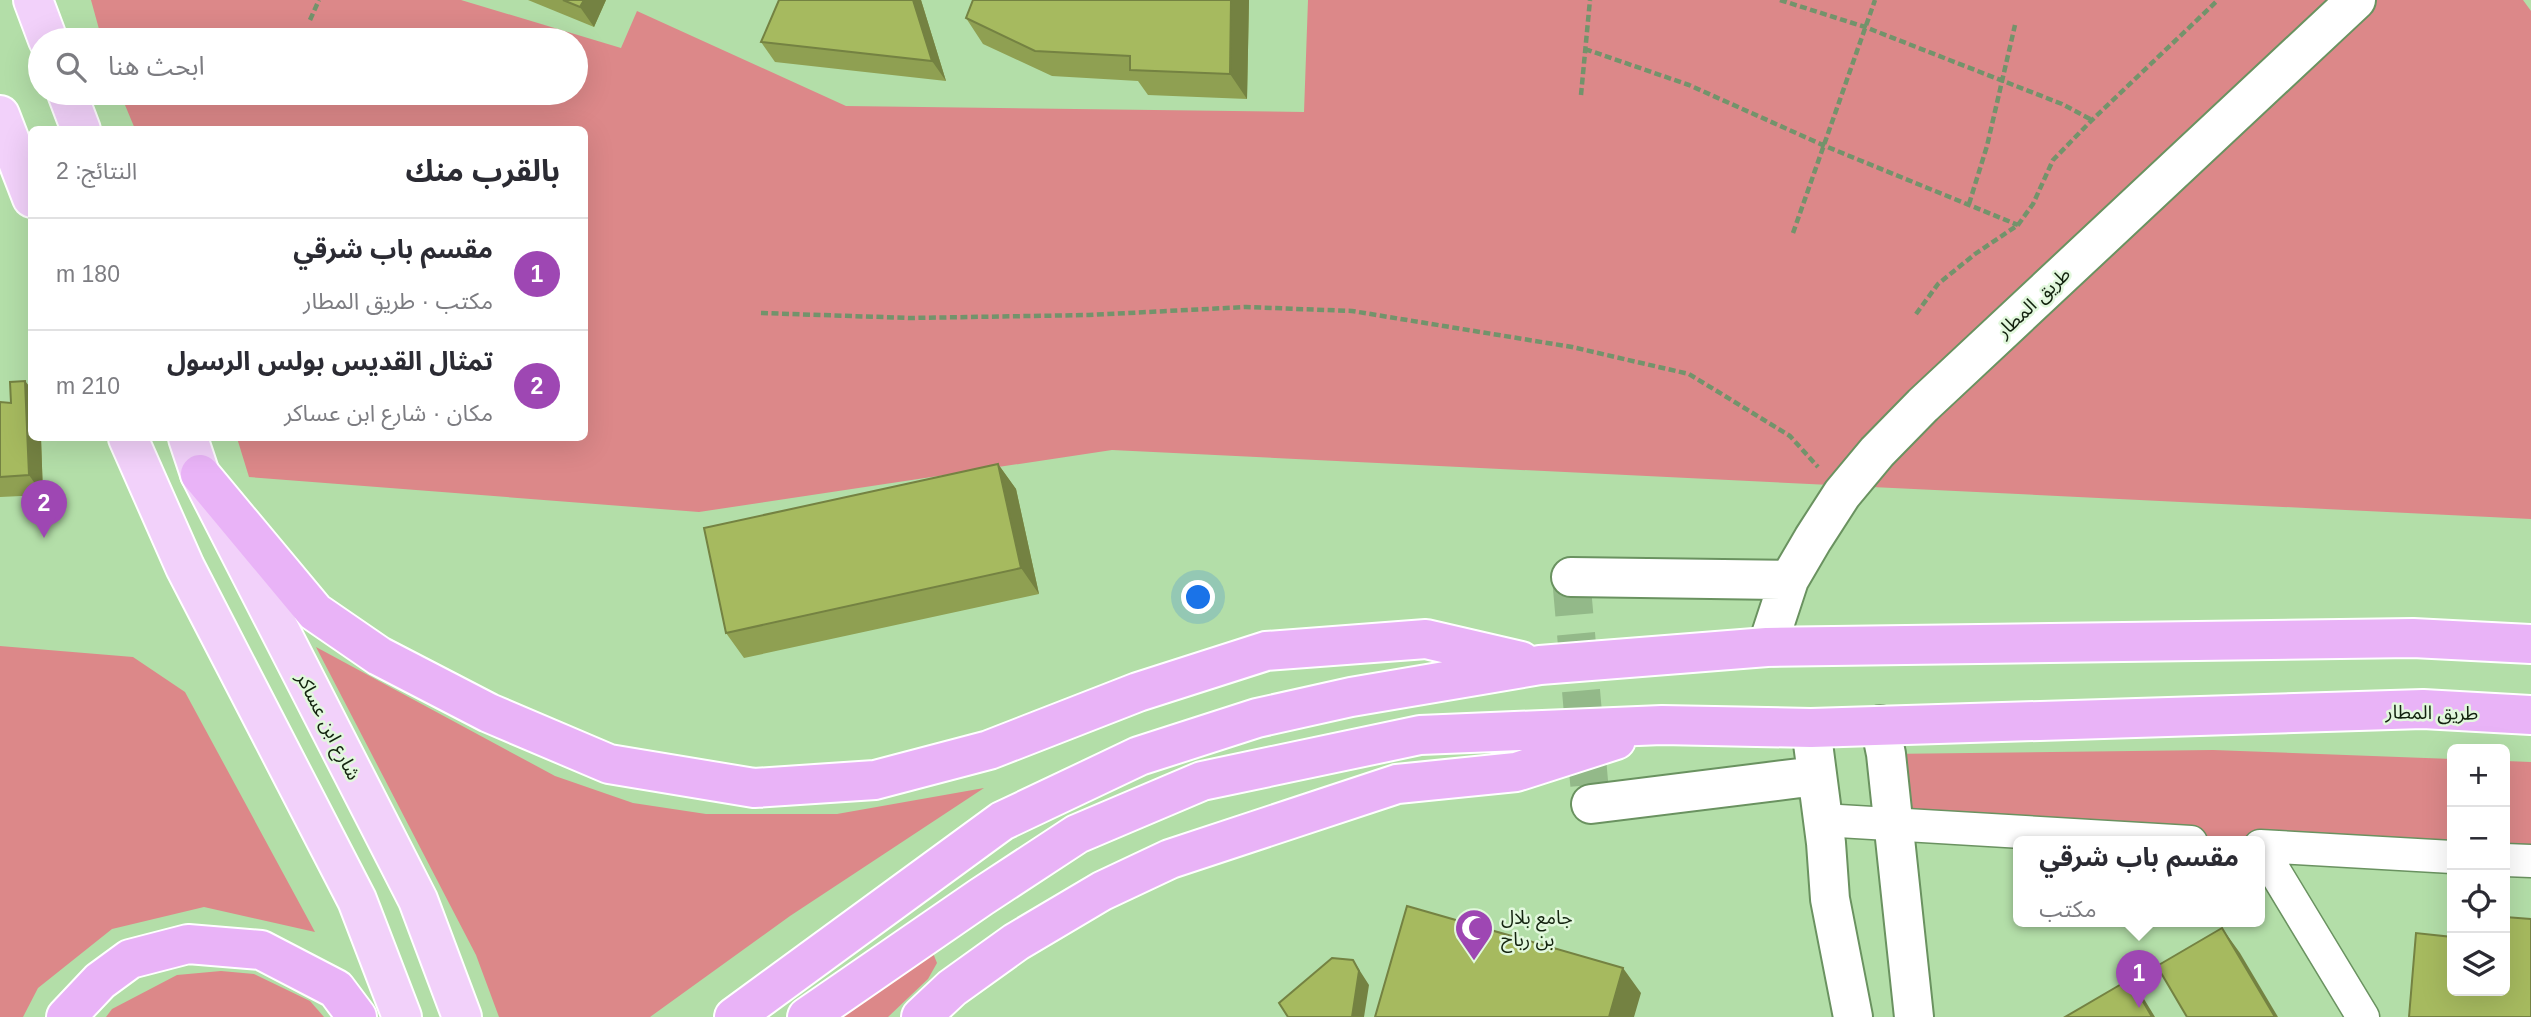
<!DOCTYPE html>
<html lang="ar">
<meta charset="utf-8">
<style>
:root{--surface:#fff;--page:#f7f7f7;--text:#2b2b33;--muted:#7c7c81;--line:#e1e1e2;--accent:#9e47b3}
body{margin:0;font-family:Helvetica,"Noto Sans Arabic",sans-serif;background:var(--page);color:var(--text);direction:rtl}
.controls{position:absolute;right:21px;bottom:21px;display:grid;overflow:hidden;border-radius:10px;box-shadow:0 7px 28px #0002}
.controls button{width:63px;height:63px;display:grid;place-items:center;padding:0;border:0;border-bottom:2px solid var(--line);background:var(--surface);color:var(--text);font:35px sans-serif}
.you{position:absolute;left:1199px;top:598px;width:24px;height:24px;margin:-18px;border:5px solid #fff;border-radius:50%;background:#1a73e8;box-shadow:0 0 0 10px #1a73e833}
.badge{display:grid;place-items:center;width:46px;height:46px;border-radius:50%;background:var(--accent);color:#fff;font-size:23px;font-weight:700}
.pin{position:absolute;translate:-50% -58px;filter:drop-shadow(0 2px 4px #0008)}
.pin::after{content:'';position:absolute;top:37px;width:24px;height:21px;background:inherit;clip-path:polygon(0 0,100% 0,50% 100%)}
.popup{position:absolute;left:2013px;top:836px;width:252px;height:91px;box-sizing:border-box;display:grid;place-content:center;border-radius:10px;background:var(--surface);filter:drop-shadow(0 2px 5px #0005);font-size:23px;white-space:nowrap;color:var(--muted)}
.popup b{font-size:26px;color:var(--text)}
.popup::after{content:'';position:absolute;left:50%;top:100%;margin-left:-14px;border:14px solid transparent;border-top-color:var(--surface)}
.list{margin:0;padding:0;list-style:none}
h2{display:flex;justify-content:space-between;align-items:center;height:91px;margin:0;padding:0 28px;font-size:30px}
h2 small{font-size:23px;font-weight:400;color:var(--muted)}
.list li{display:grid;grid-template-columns:46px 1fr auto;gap:21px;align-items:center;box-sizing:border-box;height:112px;padding:0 28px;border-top:2px solid var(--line)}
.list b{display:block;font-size:26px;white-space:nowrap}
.list p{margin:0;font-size:23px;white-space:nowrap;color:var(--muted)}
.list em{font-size:23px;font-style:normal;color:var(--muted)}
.icon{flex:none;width:38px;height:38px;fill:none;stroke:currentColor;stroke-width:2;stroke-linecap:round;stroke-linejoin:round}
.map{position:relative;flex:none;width:2531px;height:1017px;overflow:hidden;direction:ltr}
.search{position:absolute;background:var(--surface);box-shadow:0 7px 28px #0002;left:28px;top:28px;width:560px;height:77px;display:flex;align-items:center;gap:18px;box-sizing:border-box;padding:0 24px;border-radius:38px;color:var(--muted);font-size:26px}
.panel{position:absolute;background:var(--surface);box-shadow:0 7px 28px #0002;left:28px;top:126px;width:560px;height:315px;border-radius:10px;direction:rtl}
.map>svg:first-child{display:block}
.green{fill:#dc8889}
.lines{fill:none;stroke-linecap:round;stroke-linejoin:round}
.secondary-tunnel{stroke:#93b989;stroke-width:38;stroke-dasharray:38 19;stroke-linecap:butt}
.minor-casing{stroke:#6a9260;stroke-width:35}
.secondary-casing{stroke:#6a9260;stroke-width:42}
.primary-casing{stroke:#fff;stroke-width:42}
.motorway-casing{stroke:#fff;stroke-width:42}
.path{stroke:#73936b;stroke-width:4.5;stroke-dasharray:7 3.5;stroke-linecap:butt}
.minor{stroke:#fff;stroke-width:32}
.secondary{stroke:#fff;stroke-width:38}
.primary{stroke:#f2d1fa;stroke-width:38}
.motorway{stroke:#e9b3f7;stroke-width:38}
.wall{fill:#8fa052}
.shaded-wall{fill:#748242}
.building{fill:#a6ba5f;stroke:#748242;stroke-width:2}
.labels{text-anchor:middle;stroke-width:5;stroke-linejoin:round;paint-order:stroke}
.street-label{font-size:19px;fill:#13230f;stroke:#e2f8dd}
.poi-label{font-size:19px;fill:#13230f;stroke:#e2f8dd;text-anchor:start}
</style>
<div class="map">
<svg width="2531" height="1017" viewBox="0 0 2531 1017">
<rect width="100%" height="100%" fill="#b3dea8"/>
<path class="green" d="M91 0H461L621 48 637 11 846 106 1304 112 1308 0H2523L2531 11V519L1112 450 699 512 249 477 237 438H584V130L135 129 120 93H576V40H102Z
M0 646 133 657 185 692 315 932 204 907 112 929 38 988 23 1017H0Z
M316 647 555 776 633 803 706 814H837L984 788 790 916 650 1017H499L476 955Z
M2213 750 2452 759V857L2260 842H2191L1895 824 1886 754Z
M2505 761 2531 762V861L2505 860Z
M933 953 937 963 928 979 888 1017H842Z
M221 971 254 974 310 1001 324 1017H106L112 1009 177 975Z"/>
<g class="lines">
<path class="secondary-tunnel" d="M1571 577 1591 804"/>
<defs>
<path id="minor" d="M1822 820 2191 842
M2260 846 2452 857
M2260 847 2363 1017
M2505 860 2531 861"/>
<path id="secondary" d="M1571 577 1789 580
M1767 647 1789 580 1813 539 1842 494 1877 452 1923 405 2356 0
M1880 725 1886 754 1914 1017
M1811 728 1826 843 1830 899 1853 1017
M1591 804 1816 776"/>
<path id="primary" d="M33 0 48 40
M67 93 81 130
M0 115 32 198
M128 438 185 567 357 900 402 1017
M188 438 200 474 418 900 462 1017"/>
<path id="motorway" d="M200 474 315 612 379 656 489 713 609 764 754 788 875 780 989 750 1138 692 1266 651 1426 639 1521 661
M66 1017 100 981 130 959 188 944 261 950 336 989 357 1017
M734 1017 1002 821 1139 756 1257 718 1351 697 1540 665 1767 647 2413 638 2531 644
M807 1017 981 897 1077 834 1202 781 1420 735 1662 725 1811 728 2423 709 2531 715
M921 1017 952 988 1016 942 1102 891 1170 859 1397 784 1516 772 1616 740"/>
</defs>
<use href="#minor" class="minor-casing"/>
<use href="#secondary" class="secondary-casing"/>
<use href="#primary" class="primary-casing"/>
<use href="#motorway" class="motorway-casing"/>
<path class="path" d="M1780 0 1865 27 2062 104 2092 120
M310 20 319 0
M1585 49 1689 85 1825 146 2018 225
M1581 95 1590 0
M1969 204 1987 146 2015 25
M1793 233 1875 0
M761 313 910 318 1089 315 1246 307 1352 311 1572 347 1689 374 1790 436 1818 467
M1916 314 1938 284 1975 254 2018 225 2033 204 2053 160 2092 120 2218 0"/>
<use href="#minor" class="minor"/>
<use href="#secondary" class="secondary"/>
<use href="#primary" class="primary"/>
<use href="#motorway" class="motorway"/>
</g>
<path class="wall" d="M528 0H606L594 27Z
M921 0 946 81 775 62 761 42Z
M973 0H1249L1247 99 1148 95 1138 81 1052 76 983 44 966 18Z
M25 381 32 390V438H41L43 495 0 497V402L11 403Z
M998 464 1016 489 1039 594 744 658 726 633Z"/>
<path class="shaded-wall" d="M584 0H606L594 27 580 7Z
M913 0H921L946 81 932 61Z
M1231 0H1249L1247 99 1230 74Z
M25 381 32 390V438H41L43 495 29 475Z
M998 464 1016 489 1039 594 1021 568Z
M2222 928 2240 953 2278 1017H2275Z
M1353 960 1369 985 1364 1017H1352Z
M1623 968 1641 993 1634 1017H1609Z
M2130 979 2144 999 2155 1017H2152Z"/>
<path class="building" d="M563 0H584L580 7Z
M779 0H913L932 61 761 42Z
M973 0H1231L1230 74 1130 70V56L1035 51 966 18Z
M25 381 29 475 0 477V402L11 403 10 382Z
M998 464 1021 568 726 633 704 528Z
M1407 906 1623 968 1609 1017H1375Z
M2505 917 2531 919V1017H2409L2416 933 2452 937V991H2505Z
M2222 928 2275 1017H2187L2157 966Z
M1332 958 1353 960 1359 971 1352 1017H1288L1279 1003Z
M2130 979 2152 1017H2065Z"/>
<defs>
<symbol id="mosque-pin" viewBox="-11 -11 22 30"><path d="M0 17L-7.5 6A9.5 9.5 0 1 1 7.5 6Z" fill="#9e47b3" stroke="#e2f8dd"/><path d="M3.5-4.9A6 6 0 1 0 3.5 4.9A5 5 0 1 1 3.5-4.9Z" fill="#fff"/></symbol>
</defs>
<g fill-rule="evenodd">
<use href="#mosque-pin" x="1452" y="906" width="44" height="60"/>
</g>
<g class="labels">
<g class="street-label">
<text transform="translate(2033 302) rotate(-43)" y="7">طريق المطار</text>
<text transform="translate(2432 712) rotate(1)" y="7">طريق المطار</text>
<text transform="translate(329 726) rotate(63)" y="7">شارع ابن عساكر</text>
</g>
<g class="poi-label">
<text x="1501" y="924">جامع بلال<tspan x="1501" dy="22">بن رباح</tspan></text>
</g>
</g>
</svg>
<div class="controls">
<button>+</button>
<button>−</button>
<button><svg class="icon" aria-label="locate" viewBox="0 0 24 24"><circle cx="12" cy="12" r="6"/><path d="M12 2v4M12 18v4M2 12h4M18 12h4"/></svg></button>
<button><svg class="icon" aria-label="layers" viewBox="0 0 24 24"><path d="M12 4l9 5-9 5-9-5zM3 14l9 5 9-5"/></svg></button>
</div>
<div class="you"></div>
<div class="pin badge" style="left:2139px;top:1008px">1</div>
<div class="popup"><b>مقسم باب شرقي</b>مكتب</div>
<div class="pin badge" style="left:44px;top:538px">2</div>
<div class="search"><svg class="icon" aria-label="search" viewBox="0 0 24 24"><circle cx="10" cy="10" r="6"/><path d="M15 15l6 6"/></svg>ابحث هنا</div>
<section class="panel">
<h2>بالقرب منك<small>النتائج: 2</small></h2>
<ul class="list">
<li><span class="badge">1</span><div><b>مقسم باب شرقي</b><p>مكتب · طريق المطار</p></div><em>180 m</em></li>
<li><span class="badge">2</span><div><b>تمثال القديس بولس الرسول</b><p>مكان · شارع ابن عساكر</p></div><em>210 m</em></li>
</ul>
</section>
</div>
